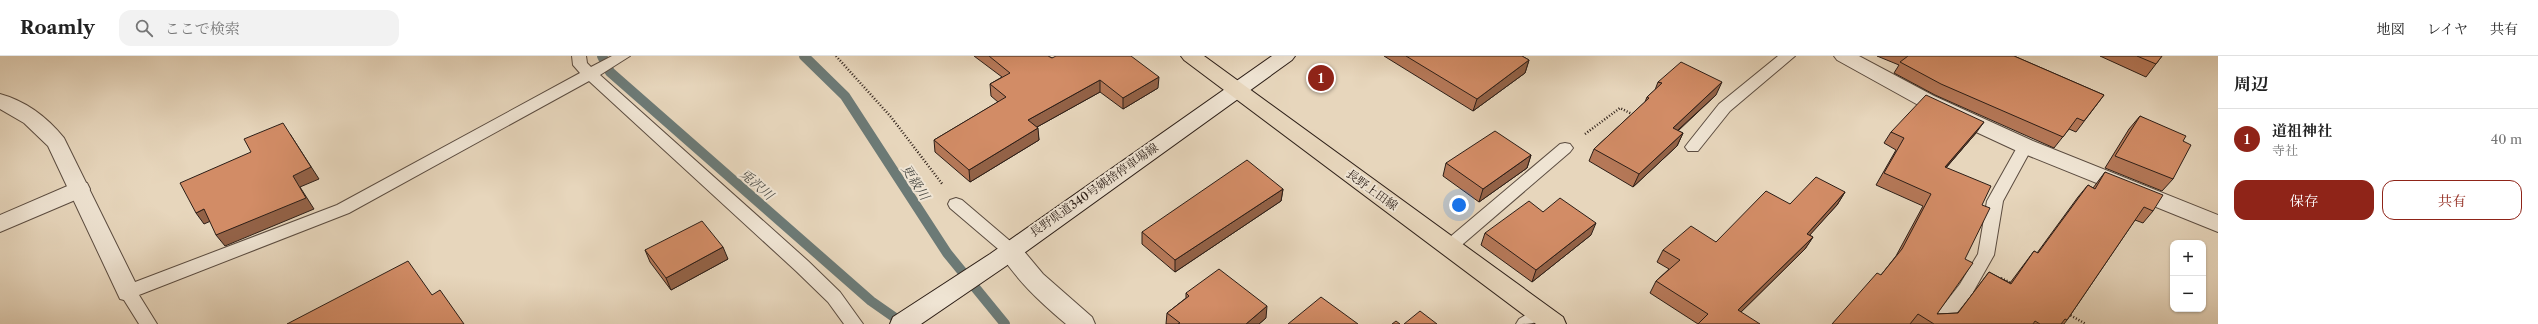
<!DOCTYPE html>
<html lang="ja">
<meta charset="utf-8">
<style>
:root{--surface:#fff;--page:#f2f2f2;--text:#222;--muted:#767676;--line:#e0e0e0;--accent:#8f2418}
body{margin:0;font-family:"Libre Caslon Text","Noto Serif JP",serif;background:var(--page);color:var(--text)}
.controls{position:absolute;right:12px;bottom:12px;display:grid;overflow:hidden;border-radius:8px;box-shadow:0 1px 3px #0004}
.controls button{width:36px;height:36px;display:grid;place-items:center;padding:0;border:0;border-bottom:1px solid var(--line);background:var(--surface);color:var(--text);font:20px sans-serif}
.you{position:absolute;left:1459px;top:149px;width:14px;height:14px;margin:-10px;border:3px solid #fff;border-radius:50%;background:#1a73e8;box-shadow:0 0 0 6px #1a73e833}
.badge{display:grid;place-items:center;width:26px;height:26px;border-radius:50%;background:var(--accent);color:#fff;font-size:13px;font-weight:700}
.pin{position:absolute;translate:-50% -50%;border:2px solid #fff;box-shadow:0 1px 4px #0006}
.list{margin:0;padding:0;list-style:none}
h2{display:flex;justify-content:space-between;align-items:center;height:52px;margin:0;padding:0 16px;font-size:17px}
h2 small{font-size:13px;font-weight:400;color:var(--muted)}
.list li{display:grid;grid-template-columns:26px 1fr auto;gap:12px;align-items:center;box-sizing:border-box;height:60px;padding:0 16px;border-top:1px solid var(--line)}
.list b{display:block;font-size:15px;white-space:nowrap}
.list p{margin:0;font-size:13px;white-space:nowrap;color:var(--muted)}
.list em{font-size:13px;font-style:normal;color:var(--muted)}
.actions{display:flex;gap:8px;padding:12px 16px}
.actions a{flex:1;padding:9px 0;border:1px solid var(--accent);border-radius:12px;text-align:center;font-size:14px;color:var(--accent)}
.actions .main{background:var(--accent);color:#fff}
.icon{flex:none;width:22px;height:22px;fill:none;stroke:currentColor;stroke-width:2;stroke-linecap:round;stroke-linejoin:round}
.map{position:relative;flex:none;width:2218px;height:268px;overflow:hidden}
header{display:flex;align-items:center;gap:24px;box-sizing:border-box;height:56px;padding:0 20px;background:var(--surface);border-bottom:1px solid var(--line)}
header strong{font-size:19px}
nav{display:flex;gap:22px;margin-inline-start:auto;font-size:14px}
.search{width:280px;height:36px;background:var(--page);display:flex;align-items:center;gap:10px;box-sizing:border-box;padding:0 14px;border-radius:12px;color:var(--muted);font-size:15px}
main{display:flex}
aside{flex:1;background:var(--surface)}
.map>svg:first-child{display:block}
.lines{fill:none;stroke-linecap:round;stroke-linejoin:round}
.stream{stroke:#6c7a76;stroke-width:10}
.service-casing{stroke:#5b4c40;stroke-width:2}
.minor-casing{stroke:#5b4c40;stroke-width:2}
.tertiary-casing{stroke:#5b4c40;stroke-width:2}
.secondary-casing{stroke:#2c1e17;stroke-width:2}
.primary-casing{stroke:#2c1e17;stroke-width:2}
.path{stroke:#2c1e17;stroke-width:2.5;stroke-dasharray:1 2;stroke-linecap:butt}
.service{fill:#efe4d3;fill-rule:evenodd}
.minor{fill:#efe4d3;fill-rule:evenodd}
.tertiary{fill:#efe4d3;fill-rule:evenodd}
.secondary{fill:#efe4d3;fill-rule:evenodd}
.primary{fill:#e7d6bc;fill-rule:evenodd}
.wall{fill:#b57858;stroke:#2c1e17}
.shaded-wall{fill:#936247;stroke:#2c1e17}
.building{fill:#d28c66;stroke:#2c1e17}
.labels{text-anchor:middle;stroke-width:4;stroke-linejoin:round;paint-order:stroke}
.street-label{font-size:12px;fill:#2c1e17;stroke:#efe4d3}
.water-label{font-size:13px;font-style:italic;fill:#4c4c46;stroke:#efe4d3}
</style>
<header>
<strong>Roamly</strong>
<div class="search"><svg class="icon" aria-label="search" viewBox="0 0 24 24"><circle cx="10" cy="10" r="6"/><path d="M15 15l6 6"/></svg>ここで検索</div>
<nav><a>地図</a><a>レイヤ</a><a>共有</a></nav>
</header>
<main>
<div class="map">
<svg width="2218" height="268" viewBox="0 0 2218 268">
<rect width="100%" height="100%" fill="#e7d6bc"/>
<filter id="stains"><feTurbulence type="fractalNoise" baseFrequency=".005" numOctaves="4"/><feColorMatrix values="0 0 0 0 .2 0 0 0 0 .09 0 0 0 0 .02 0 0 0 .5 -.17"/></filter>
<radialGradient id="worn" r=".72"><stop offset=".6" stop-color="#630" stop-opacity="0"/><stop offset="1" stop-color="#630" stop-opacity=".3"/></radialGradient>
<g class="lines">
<path class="stream" d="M602 0 610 16 871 245 904 268
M804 0 845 40 947 197 1005 268"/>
<defs>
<path id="service" d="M572 0H586L587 7 591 11 612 0H630L600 19 808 205 840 236 863 268H844L828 246 796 215 589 25 349 157 139 239 157 268H139L119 236 122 231 337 149 580 17 573 9Z
M1778 0H1795L1730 55 1698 95H1688L1685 91 1688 87 1719 48Z
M2025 85 2030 86 2033 90 2003 145 1994 199 1972 238 1948 268H1929L1960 228 1978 198 1987 145 2020 86Z
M1565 87 1570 88 1573 92 1570 96 1456 194 1450 196 1444 194 1442 190 1444 186 1560 88Z
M956 142 962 144 1016 190 1018 194 1016 198 1010 200 1004 198 950 152 948 148 950 144Z
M1540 250 1546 252 1549 257C1542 268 1529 268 1516 268L1519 263Z"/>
<path id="minor" d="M1834 0H1859L1934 40 2033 85 2218 159V176L2017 95 1920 50 1837 4Z
M79 125 87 127 90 133 87 139 0 176V159Z
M1010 185 1018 188 1043 218 1092 261 1095 268H1066C1041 247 1015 223 998 194L1002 188Z"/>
<path id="tertiary" d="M0 38C26 45 47 61 64 82L140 236 136 243 128 245 120 243 48 90 24 67 0 53Z"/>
<path id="secondary" d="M1272 0H1295L1292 4 1006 210 921 268H890L893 261 990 198Z"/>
<path id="primary" d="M1181 0H1204L1563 261 1566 268H1536L1184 4Z"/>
</defs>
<use href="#service" class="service-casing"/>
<use href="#minor" class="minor-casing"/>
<use href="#tertiary" class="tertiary-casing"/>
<use href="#secondary" class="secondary-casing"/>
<use href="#primary" class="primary-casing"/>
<path class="path" d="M836 0 891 61 943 129
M1585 78 1620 52 1634 59
M2001 222 2013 228
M2068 258 2086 268"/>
<use href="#service" class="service"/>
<use href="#minor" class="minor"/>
<use href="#tertiary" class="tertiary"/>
<use href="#secondary" class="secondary"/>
<use href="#primary" class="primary"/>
</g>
<path class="wall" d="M974 0H1048L1052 2 1158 32 1123 53 1100 36 1037 71 1039 84 970 126 935 96 934 84 998 46 991 40 990 28 1002 21Z
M1384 0H1522L1529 4 1525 17 1473 55Z
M1877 0H2014L2104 39 2076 76 2069 73 2054 92 1935 39 1894 17 1899 9Z
M2100 0H2162L2146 21Z
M1658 26 1716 39 1678 75 1683 77 1677 90 1633 131 1589 105 1594 93 1645 46 1647 41 1655 34Z
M2140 60 2183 85 2173 123 2162 135 2105 112 2129 73Z
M1891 76 1976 77 1946 112 1982 149 1937 258 1958 257 1989 216 2010 227 2034 195 2037 197 2078 141 2088 129 2093 132 2105 116 2153 155 2143 167 2135 164 2067 264 2064 268H1832L1881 219 1896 200 1923 150 1876 129 1896 94 1884 87Z
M1531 99 1527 112 1479 146 1443 120 1446 107Z
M1283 133 1281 145 1175 216 1142 188V176Z
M1845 136 1837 149 1809 179 1813 181 1805 193 1741 256 1698 268 1650 237 1656 225 1669 213 1657 206 1663 194 1716 186 1790 148Z
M1543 156 1591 179 1532 226 1481 189 1485 177Z
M645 194 728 203 671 234 650 206Z
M1186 237 1266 262 1259 268H1166L1167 257 1186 242Z"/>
<path class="shaded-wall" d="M1529 4 1525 17 1473 55 1477 43Z
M1159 21 1158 32 1123 53V42Z
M1100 24V36L1028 76V64Z
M1722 26 1716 39 1667 84 1673 72Z
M1984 66 1976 77 1936 123 1945 111Z
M1038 72 1039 84 970 126 969 114Z
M1683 77 1677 90 1633 131 1639 118Z
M290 78 319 123 300 131 314 153 225 190 216 179 293 120Z
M1531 99 1527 112 1479 146 1483 133Z
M1283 133 1281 145 1175 216V204Z
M1845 136 1837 149 1800 190 1807 178Z
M204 153 213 164 204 168 196 157Z
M1596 167 1591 179 1532 226 1536 214Z
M1813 181 1805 193 1731 266 1738 254Z
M723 191 728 203 671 234 666 222Z
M1267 250 1266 262 1259 268H1246Z"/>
<path class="building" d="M989 0H1048L1052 2 1056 0H1131L1159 21 1123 42 1100 24 1028 64 1038 72 969 114 934 84 1006 41 990 28 1010 17Z
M1406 0H1522L1529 4 1477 43Z
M1908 0H2014L2104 39 2084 65 2077 62 2063 81 1941 28 1900 6Z
M2137 0H2162L2156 8Z
M1681 6 1722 26 1673 72 1683 77 1639 118 1594 93 1649 42 1647 41 1662 27 1658 26Z
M1926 39 1984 66 1945 111 1991 130 1982 149 1990 152 1965 203 1973 207 1937 258 1958 257 1989 216 2011 228 2034 195 2038 197 2088 129 2095 133 2105 116 2163 139 2153 155 2144 151 2067 264 2065 263 2061 268H2040L2035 265 2033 268H1934L1918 258 1910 268H1832L1877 217 1881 219 1902 193 1931 138 1884 117 1904 82 1891 76Z
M2140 60 2186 80 2183 85 2191 89 2173 123 2115 100Z
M283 67 311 111 293 120 306 142 216 179 204 153 196 157 180 127 251 96 244 83Z
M1495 75 1531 99 1483 133 1446 107Z
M1247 104 1283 133 1175 204 1142 176Z
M1816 121 1845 136 1807 178 1813 181 1738 254 1760 268H1698L1708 258 1656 225 1680 204 1663 194 1691 170 1716 186 1766 135 1790 148Z
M1560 142 1596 167 1536 214 1485 177 1529 145 1543 156Z
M702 165 723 191 666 222 645 194Z
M408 205 432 239 440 234 464 268H287Z
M1219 213 1267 250 1246 268H1178L1180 267 1167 257 1189 240 1186 237Z
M1321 241 1358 268H1288Z
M1420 255 1437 268H1404Z
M1396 265 1400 268H1392Z"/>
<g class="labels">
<g class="street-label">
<text transform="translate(1094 134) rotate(-35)" y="4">長野県道340号姨捨停車場線</text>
<text transform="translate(1372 134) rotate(36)" y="4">長野上田線</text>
</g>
<g class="water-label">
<text transform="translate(916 126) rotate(57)" y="5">更級川</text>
<text transform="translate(757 128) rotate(41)" y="5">兎沢川</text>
</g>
</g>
<rect width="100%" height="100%" filter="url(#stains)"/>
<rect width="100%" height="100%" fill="url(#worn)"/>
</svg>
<div class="controls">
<button>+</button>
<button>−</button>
</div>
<div class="you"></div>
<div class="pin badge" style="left:1321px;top:22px">1</div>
</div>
<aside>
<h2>周辺<small></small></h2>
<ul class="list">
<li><span class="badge">1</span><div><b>道祖神社</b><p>寺社</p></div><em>40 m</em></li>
</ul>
<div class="actions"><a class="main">保存</a><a>共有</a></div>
</aside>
</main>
